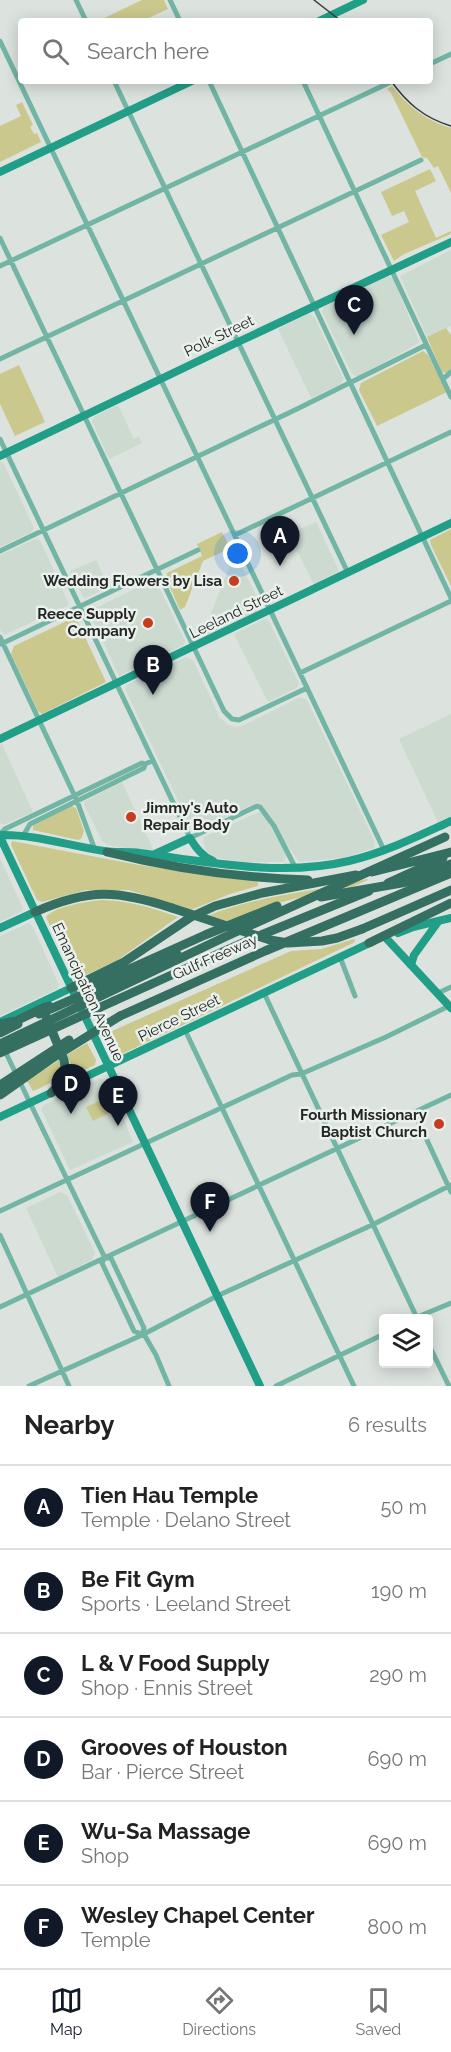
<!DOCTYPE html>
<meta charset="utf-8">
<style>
:root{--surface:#fff;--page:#f2f2f2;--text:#222;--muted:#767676;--line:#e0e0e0;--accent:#111827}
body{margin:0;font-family:Raleway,sans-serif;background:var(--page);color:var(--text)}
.controls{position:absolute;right:18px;bottom:18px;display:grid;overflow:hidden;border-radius:6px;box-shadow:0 3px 15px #0003}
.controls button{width:54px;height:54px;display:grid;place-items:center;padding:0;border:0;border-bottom:2px solid var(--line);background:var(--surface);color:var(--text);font:30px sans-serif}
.you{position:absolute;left:238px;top:554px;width:21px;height:21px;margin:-15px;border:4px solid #fff;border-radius:50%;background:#1a73e8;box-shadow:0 0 0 9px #1a73e833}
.badge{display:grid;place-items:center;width:39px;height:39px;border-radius:50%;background:var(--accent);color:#fff;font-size:20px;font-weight:700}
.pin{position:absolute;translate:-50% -50px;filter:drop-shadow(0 2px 3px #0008)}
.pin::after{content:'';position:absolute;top:32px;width:21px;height:18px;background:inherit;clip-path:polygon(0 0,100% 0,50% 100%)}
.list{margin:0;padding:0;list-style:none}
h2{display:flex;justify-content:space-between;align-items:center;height:78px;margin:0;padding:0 24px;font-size:26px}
h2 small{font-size:20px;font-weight:400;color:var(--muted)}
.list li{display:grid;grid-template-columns:39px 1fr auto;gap:18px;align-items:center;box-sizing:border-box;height:84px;padding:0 24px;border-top:2px solid var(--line)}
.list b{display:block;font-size:22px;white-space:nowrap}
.list p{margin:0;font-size:20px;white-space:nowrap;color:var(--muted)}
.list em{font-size:20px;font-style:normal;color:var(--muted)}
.icon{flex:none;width:33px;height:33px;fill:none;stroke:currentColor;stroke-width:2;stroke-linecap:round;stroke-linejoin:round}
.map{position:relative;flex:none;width:451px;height:1386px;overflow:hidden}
.search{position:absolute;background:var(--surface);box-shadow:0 3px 15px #0003;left:18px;right:18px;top:18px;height:66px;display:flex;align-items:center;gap:15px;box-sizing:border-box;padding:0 21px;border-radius:6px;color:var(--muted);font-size:22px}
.sheet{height:582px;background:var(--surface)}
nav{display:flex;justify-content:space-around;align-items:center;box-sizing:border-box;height:84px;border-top:2px solid var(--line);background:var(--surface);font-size:16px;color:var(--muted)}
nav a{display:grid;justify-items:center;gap:3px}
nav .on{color:var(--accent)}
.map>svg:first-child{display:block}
.built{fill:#cddad0}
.green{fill:#cbc88d}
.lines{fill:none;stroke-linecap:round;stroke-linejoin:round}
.street{stroke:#72b5a5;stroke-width:5}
.secondary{stroke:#219e88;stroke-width:8}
.highway{stroke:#356f62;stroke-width:9}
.tram{stroke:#393b39;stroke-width:1.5}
.highway-bridge{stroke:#356f62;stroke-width:9}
.poi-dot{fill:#c63c1c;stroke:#eaf0eb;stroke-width:2}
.labels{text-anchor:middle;stroke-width:5;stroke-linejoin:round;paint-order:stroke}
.street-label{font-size:15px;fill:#252725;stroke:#eaf0eb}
.poi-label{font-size:15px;font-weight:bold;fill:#252725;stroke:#eaf0eb;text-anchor:end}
</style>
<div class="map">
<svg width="451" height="1386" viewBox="0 0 451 1386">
<rect width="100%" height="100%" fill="#dce3de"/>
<path class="built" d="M451 250V326L427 337 400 276Z
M388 276 393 278 419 341 417 344 359 376H355L352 374 322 312 324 307Z
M308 314H311L316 320 343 378 341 384 311 398 278 329Z
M118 405 134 439 139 436 142 443 109 459 92 421 95 416Z
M0 461 4 464 34 528 32 532 0 547Z
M316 522 339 571 314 585 289 534Z
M35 539 40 540 69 604 67 606 4 635 0 630V555Z
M233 547 261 607 254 614 207 636 204 631 233 557 229 549Z
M96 560 109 587 86 598 83 597 70 571Z
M151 581 158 585 185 641 184 645 119 676 90 614V612L91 610Z
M265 619 269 621 299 683 297 688 268 702 234 634Z
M186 657 193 660 220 718 229 725 236 727 244 725 300 697 307 700 375 842 374 848 344 858 299 862 258 802 196 831 192 830 125 689 128 684Z
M451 714V816L438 822 399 739Z
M2 744 33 812 4 825 0 823V745Z
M122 782 154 851 150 852 107 845 102 841 84 804 85 801Z
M259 812 263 814 285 850 286 857 284 862H239L214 857 206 851 203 841 204 837Z
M0 858 23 908 22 911 0 922Z
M29 923 33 927 59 985 57 989 0 1016V936Z
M100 1078 105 1080 112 1095 87 1107 95 1119 119 1108 133 1142 70 1170 41 1109 44 1105Z
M60 1192 67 1195 95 1253 92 1260 58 1277 26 1208Z"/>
<path class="green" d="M142 0H164L168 9 142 21H98Z
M392 86C408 106 426 121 451 128V193L438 166 434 168 427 158 422 157 391 93 387 89Z
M22 102 33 125 30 127 34 134 37 133 41 142 0 162V126L21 116 16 105Z
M430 169 436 181 415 191 436 238 451 231V234L404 254 394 261 381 235 409 222 404 211 392 216 381 192Z
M446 328 451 335V371L446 373 442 372 427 337Z
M423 351 428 355 447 392 377 426 359 390 361 383Z
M19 365 45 422 15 436 0 404V374Z
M451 529V586L431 545 430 540Z
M222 532 228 544 233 547 203 561 185 607 180 610 166 578 167 573 202 556 197 544Z
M73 618 78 622 106 682 42 714 38 711 11 654 14 646Z
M71 806 76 808 84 831 81 839 78 840 33 830V825Z
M12 841 139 865 258 882V886L230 894 191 910 129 890H86L42 902 37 900 11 845Z
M367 879 368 880 343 891 311 895 277 903 228 922 207 916C258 895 314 892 367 879Z
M101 900C131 901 150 907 178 917L116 961 77 979 72 975 46 917C55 906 86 902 101 900Z
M354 939 355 942 118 1056H112L101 1036 291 951 321 949Z
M87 1043 96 1060 95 1065 71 1076 70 1062 67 1055Z
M59 1060C64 1077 48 1086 33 1091L27 1081Z
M112 1095 119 1108 93 1121 86 1107Z"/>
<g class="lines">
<path class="street" d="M76 0 86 21
M170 0 180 21
M0 41 384 850
M430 64 451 54
M114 81 348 573
M209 81 451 598
M303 81 451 397
M0 238 224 711 232 719 239 720 307 688
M0 266 393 81
M0 359 421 160
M443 379 451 372
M0 439 190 838 257 806 260 807 274 826 295 867
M235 535 451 432
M0 551 297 409 426 345
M0 637 77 801 95 850
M1 644 198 550
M300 673 451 601
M0 834 5 829 142 763 145 764 152 761
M23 836 30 824 144 768 145 764
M340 957 355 996
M264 993 417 1318
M438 993 451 987
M185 1030 354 1386
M4 1049 105 1258H111L144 1328 142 1335
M414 1112 451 1192
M0 1211 292 1075 301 1074 386 1037 449 1006
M0 1235 69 1386
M104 1259 102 1263 134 1331 145 1336 156 1355 169 1386
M0 1307 451 1095
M415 1318 451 1303
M428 1343 449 1386
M29 1386 142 1335 217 1296 372 1225 451 1185
M276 1386 384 1334"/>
<path class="secondary" d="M319 21 363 0
M0 172 192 81
M0 456 238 342 451 242
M0 739 451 523
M0 835C35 834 69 846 104 851 116 853 128 851 140 853 208 862 281 877 349 861 384 853 418 836 451 821
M0 837 260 1386
M155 854 190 838C196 848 202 856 213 861
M0 928 35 912
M398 933 413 927 451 918
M386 938 451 1008
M411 965 414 955 438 922
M2 1021 71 988
M0 1117 372 942"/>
<path class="highway" d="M107 852C175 869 239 878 308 880
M372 872 451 852
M388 883 443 858
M35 912C89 888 118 890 172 908
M362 929 451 890
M369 943 451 903
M96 984 205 935 277 906
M71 988 124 962 191 917 215 906 262 893 356 875
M114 1001 249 940 369 891
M49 1006 45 1014 64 1060C67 1076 62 1083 51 1093
M120 1016 265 951 451 873
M0 1024 16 1021 45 1007
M0 1033 18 1024"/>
<path class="tram" d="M314 0 341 21
M391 81C407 103 424 118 451 126"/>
<path class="highway-bridge" d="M321 897 407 882 451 864
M172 908 270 940 288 943 322 941 337 938 362 929
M39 1014 177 954
M0 1044 227 936 445 837
M0 1053 114 1001
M0 1085 69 1040
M0 1095 51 1059 120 1016"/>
</g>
<g class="poi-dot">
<circle cx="234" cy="581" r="6"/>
<circle cx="148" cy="623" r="6"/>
<circle cx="131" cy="817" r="6"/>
<circle cx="439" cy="1124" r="6"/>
</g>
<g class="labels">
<g class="street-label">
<text transform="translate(219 336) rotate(-26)" y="5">Polk Street</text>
<text transform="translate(236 612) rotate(-26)" y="5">Leeland Street</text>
<text transform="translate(215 957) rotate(-24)" y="5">Gulf Freeway</text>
<text transform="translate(88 992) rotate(65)" y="5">Emancipation Avenue</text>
<text transform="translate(179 1018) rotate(-26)" y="5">Pierce Street</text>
</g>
<g class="poi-label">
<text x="222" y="586">Wedding Flowers by Lisa</text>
<text x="136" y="619">Reece Supply<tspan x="136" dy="17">Company</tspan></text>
<text x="143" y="813" text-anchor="start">Jimmy's Auto<tspan x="143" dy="17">Repair Body</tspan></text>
<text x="427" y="1120">Fourth Missionary<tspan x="427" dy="17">Baptist Church</tspan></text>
</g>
</g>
</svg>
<div class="controls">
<button><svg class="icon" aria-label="layers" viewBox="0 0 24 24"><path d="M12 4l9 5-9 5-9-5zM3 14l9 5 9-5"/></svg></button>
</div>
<div class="you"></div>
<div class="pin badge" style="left:280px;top:566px">A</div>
<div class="pin badge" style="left:153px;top:695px">B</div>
<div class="pin badge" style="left:354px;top:335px">C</div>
<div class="pin badge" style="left:71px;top:1114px">D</div>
<div class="pin badge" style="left:118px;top:1126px">E</div>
<div class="pin badge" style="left:210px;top:1232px">F</div>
<div class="search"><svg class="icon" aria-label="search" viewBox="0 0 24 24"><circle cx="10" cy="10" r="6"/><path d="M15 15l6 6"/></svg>Search here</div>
</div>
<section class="sheet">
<h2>Nearby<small>6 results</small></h2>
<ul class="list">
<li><span class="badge">A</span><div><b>Tien Hau Temple</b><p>Temple · Delano Street</p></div><em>50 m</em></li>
<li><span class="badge">B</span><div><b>Be Fit Gym</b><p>Sports · Leeland Street</p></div><em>190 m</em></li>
<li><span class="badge">C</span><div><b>L &amp; V Food Supply</b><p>Shop · Ennis Street</p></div><em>290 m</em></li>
<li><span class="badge">D</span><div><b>Grooves of Houston</b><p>Bar · Pierce Street</p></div><em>690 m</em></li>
<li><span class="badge">E</span><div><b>Wu-Sa Massage</b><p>Shop</p></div><em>690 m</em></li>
<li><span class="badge">F</span><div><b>Wesley Chapel Center</b><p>Temple</p></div><em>800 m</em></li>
</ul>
</section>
<nav>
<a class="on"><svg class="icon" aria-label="map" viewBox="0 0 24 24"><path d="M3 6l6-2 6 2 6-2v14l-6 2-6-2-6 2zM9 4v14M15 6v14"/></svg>Map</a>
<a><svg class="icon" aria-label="directions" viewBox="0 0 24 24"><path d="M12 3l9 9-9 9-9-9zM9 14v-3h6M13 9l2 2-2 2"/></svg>Directions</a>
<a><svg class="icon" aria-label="saved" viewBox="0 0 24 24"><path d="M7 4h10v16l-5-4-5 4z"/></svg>Saved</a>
</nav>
